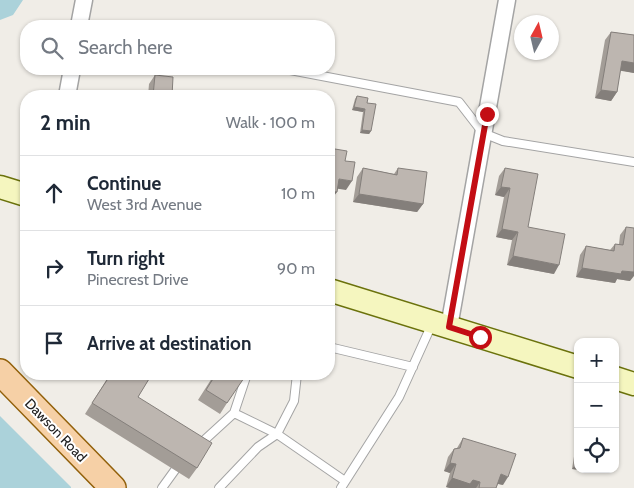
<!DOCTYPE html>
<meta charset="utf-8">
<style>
:root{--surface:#fff;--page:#f6f6f7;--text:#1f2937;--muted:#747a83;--line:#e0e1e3}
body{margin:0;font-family:Cabin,sans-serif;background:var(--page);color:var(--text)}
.controls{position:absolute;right:15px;bottom:15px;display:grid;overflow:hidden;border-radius:10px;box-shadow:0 1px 4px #0004}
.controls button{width:45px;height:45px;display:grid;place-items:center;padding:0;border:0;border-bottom:1px solid var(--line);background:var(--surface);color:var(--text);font:25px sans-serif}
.compass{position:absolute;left:514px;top:15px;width:45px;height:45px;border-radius:50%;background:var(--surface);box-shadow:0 1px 4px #0004;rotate:8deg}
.stop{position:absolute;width:15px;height:15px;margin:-11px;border:4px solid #c30d14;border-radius:50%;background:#fff}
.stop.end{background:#c30d14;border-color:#fff;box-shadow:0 1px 5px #0008}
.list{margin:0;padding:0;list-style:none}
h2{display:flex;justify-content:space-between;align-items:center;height:65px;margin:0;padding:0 20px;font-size:21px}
h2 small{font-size:16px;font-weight:400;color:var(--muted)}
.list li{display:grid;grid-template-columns:32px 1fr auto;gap:15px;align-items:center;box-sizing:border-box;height:75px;padding:0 20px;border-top:1px solid var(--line)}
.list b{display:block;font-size:19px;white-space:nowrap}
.list p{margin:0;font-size:16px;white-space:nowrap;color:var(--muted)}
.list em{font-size:16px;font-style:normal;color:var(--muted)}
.icon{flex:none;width:28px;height:28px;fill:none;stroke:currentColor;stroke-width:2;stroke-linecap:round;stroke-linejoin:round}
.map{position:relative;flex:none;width:634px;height:488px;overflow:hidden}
.search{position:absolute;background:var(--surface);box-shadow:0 1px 4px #0004;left:20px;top:20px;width:315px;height:55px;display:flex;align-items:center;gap:12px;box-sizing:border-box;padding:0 18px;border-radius:20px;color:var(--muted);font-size:19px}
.panel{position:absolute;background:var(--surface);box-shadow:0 1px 4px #0004;left:20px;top:90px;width:315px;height:290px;border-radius:20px}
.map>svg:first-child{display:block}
.water{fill:#abd2da}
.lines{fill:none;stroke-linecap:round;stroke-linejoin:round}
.lane-casing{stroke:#a4a4a4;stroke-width:10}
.street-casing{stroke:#a4a4a4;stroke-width:19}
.secondary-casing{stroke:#6b720c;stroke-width:25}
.primary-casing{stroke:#92600a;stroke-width:28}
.lane{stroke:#fff;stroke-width:8}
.street{stroke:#fff;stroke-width:16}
.secondary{stroke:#f5f6bf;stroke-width:22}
.primary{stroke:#f6d0a6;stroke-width:25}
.wall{fill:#a39d97}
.shaded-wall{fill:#847f7b}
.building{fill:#bdb6b0;stroke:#847f7b}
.route{stroke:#c30d14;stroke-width:6}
.labels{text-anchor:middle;stroke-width:4;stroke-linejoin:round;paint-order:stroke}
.street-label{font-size:14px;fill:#202020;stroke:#fff}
</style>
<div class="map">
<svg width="634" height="488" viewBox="0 0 634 488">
<rect width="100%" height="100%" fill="#f0ede7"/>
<path class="water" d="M0 0H23L13 15 0 20Z
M0 416 71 487V488H0Z"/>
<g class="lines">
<defs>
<path id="lane" d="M285 69 459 102 483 133 503 141 634 162
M329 347 413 367
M234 413 247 374
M199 445 234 413 277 434 345 481
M162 488 175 470
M219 488 258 447 277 434 294 401 297 374
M341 488 399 397 432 324"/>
<path id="street" d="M79 26 84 0
M67 96 72 69
M449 327 507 0"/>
<path id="secondary" d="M0 187 26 195
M329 290 578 367
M615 378 634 384"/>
<path id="primary" d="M0 372 113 488"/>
</defs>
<use href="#lane" class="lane-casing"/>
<use href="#street" class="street-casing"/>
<use href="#secondary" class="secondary-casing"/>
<use href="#primary" class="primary-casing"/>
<use href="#lane" class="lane"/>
<use href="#street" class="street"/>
<use href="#secondary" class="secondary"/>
<use href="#primary" class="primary"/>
</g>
<path class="wall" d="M611 32 634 35V73L620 70 617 92 611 101 595 98 605 40Z
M155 75 172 96H175H148L149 84Z
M357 96 367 103 371 131 369 134 360 133 363 112 352 110 355 99Z
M363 168 394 174 398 168 423 204 417 212 353 202 357 177Z
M505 168 528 227 554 274 507 265 512 240 496 237 504 197 495 195 499 176Z
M626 227 630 281 617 279 615 283 576 277 580 255 586 246 610 250 615 244H619L620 235Z
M110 374H152L138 397 197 468 189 479 85 414Z
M214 374H245L227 403 220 414 198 400 212 378Z
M463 438 503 485 498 484 496 488H450L446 487 450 473 444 471 448 457 454 449 457 448Z
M578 442V469H598L596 472 572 469 576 444Z"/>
<path class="shaded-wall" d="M622 61 634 63V73L616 70Z
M601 90 617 92 611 101 595 98Z
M354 107 365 109 363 112 352 110Z
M362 130 371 131 369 134 360 133Z
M339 179 352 181 346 190 333 188Z
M501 187 510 188 504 197 495 195Z
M329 191 337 192 331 200H329Z
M359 194 423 204 417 212 353 202Z
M502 229 518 232 512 240 496 237Z
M513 256 559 265 554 274 507 265Z
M582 268 622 271 634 272V276L630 281 617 279 615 283 576 277Z
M450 463 456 464 450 473 444 471Z
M577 463H578V469H598L596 472 572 469Z
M501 474 508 477 503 485 495 483Z
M452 478 473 480 480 482 476 488H450L446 487Z"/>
<path class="building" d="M611 32 634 35V63L622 61 617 92 601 90Z
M155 75 173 77 172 96H175H153Z
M357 96 368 98 367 103 376 104 371 131 362 130 365 109 354 107Z
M329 103 333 104 329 132Z
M329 148 347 151 345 161 355 162 352 181 339 179 337 192 329 191Z
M363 168 397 175 398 168 427 172 423 204 359 194Z
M505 168 538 174 528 227 565 234 559 265 513 256 518 232 502 229 510 188 501 187Z
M626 227 634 228V272L622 271 621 274 582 268 586 246 614 251 615 244 623 245Z
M111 374H152L138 397 212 443 197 468 92 403Z
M216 374H245L244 378 227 403 206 390Z
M463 438 516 454 508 477 501 474 496 488H479L480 482 473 480 470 484 452 478 456 464 450 463 454 449 460 448Z"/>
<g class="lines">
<path class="route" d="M480 337 449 327 487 114"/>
</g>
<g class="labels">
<g class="street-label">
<text transform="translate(56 430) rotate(46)" y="5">Dawson Road</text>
</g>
</g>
</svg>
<div class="controls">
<button>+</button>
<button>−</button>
<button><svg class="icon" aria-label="locate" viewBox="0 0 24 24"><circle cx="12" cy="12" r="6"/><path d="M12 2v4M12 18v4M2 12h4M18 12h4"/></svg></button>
</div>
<svg class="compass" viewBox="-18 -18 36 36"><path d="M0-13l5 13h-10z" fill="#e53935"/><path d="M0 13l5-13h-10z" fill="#747a83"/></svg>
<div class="stop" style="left:480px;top:337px"></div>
<div class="stop end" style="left:487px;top:114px"></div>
<div class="search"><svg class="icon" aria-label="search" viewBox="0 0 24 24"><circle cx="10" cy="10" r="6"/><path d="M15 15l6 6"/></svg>Search here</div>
<section class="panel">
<h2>2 min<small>Walk · 100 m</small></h2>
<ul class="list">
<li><svg class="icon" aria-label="ahead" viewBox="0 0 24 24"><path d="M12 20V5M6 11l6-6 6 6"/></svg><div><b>Continue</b><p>West 3rd Avenue</p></div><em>10 m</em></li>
<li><svg class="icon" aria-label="right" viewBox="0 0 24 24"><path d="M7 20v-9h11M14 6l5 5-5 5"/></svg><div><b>Turn right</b><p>Pinecrest Drive</p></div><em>90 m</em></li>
<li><svg class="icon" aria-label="arrive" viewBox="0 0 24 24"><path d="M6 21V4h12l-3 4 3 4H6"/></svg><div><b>Arrive at destination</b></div></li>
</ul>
</section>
</div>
